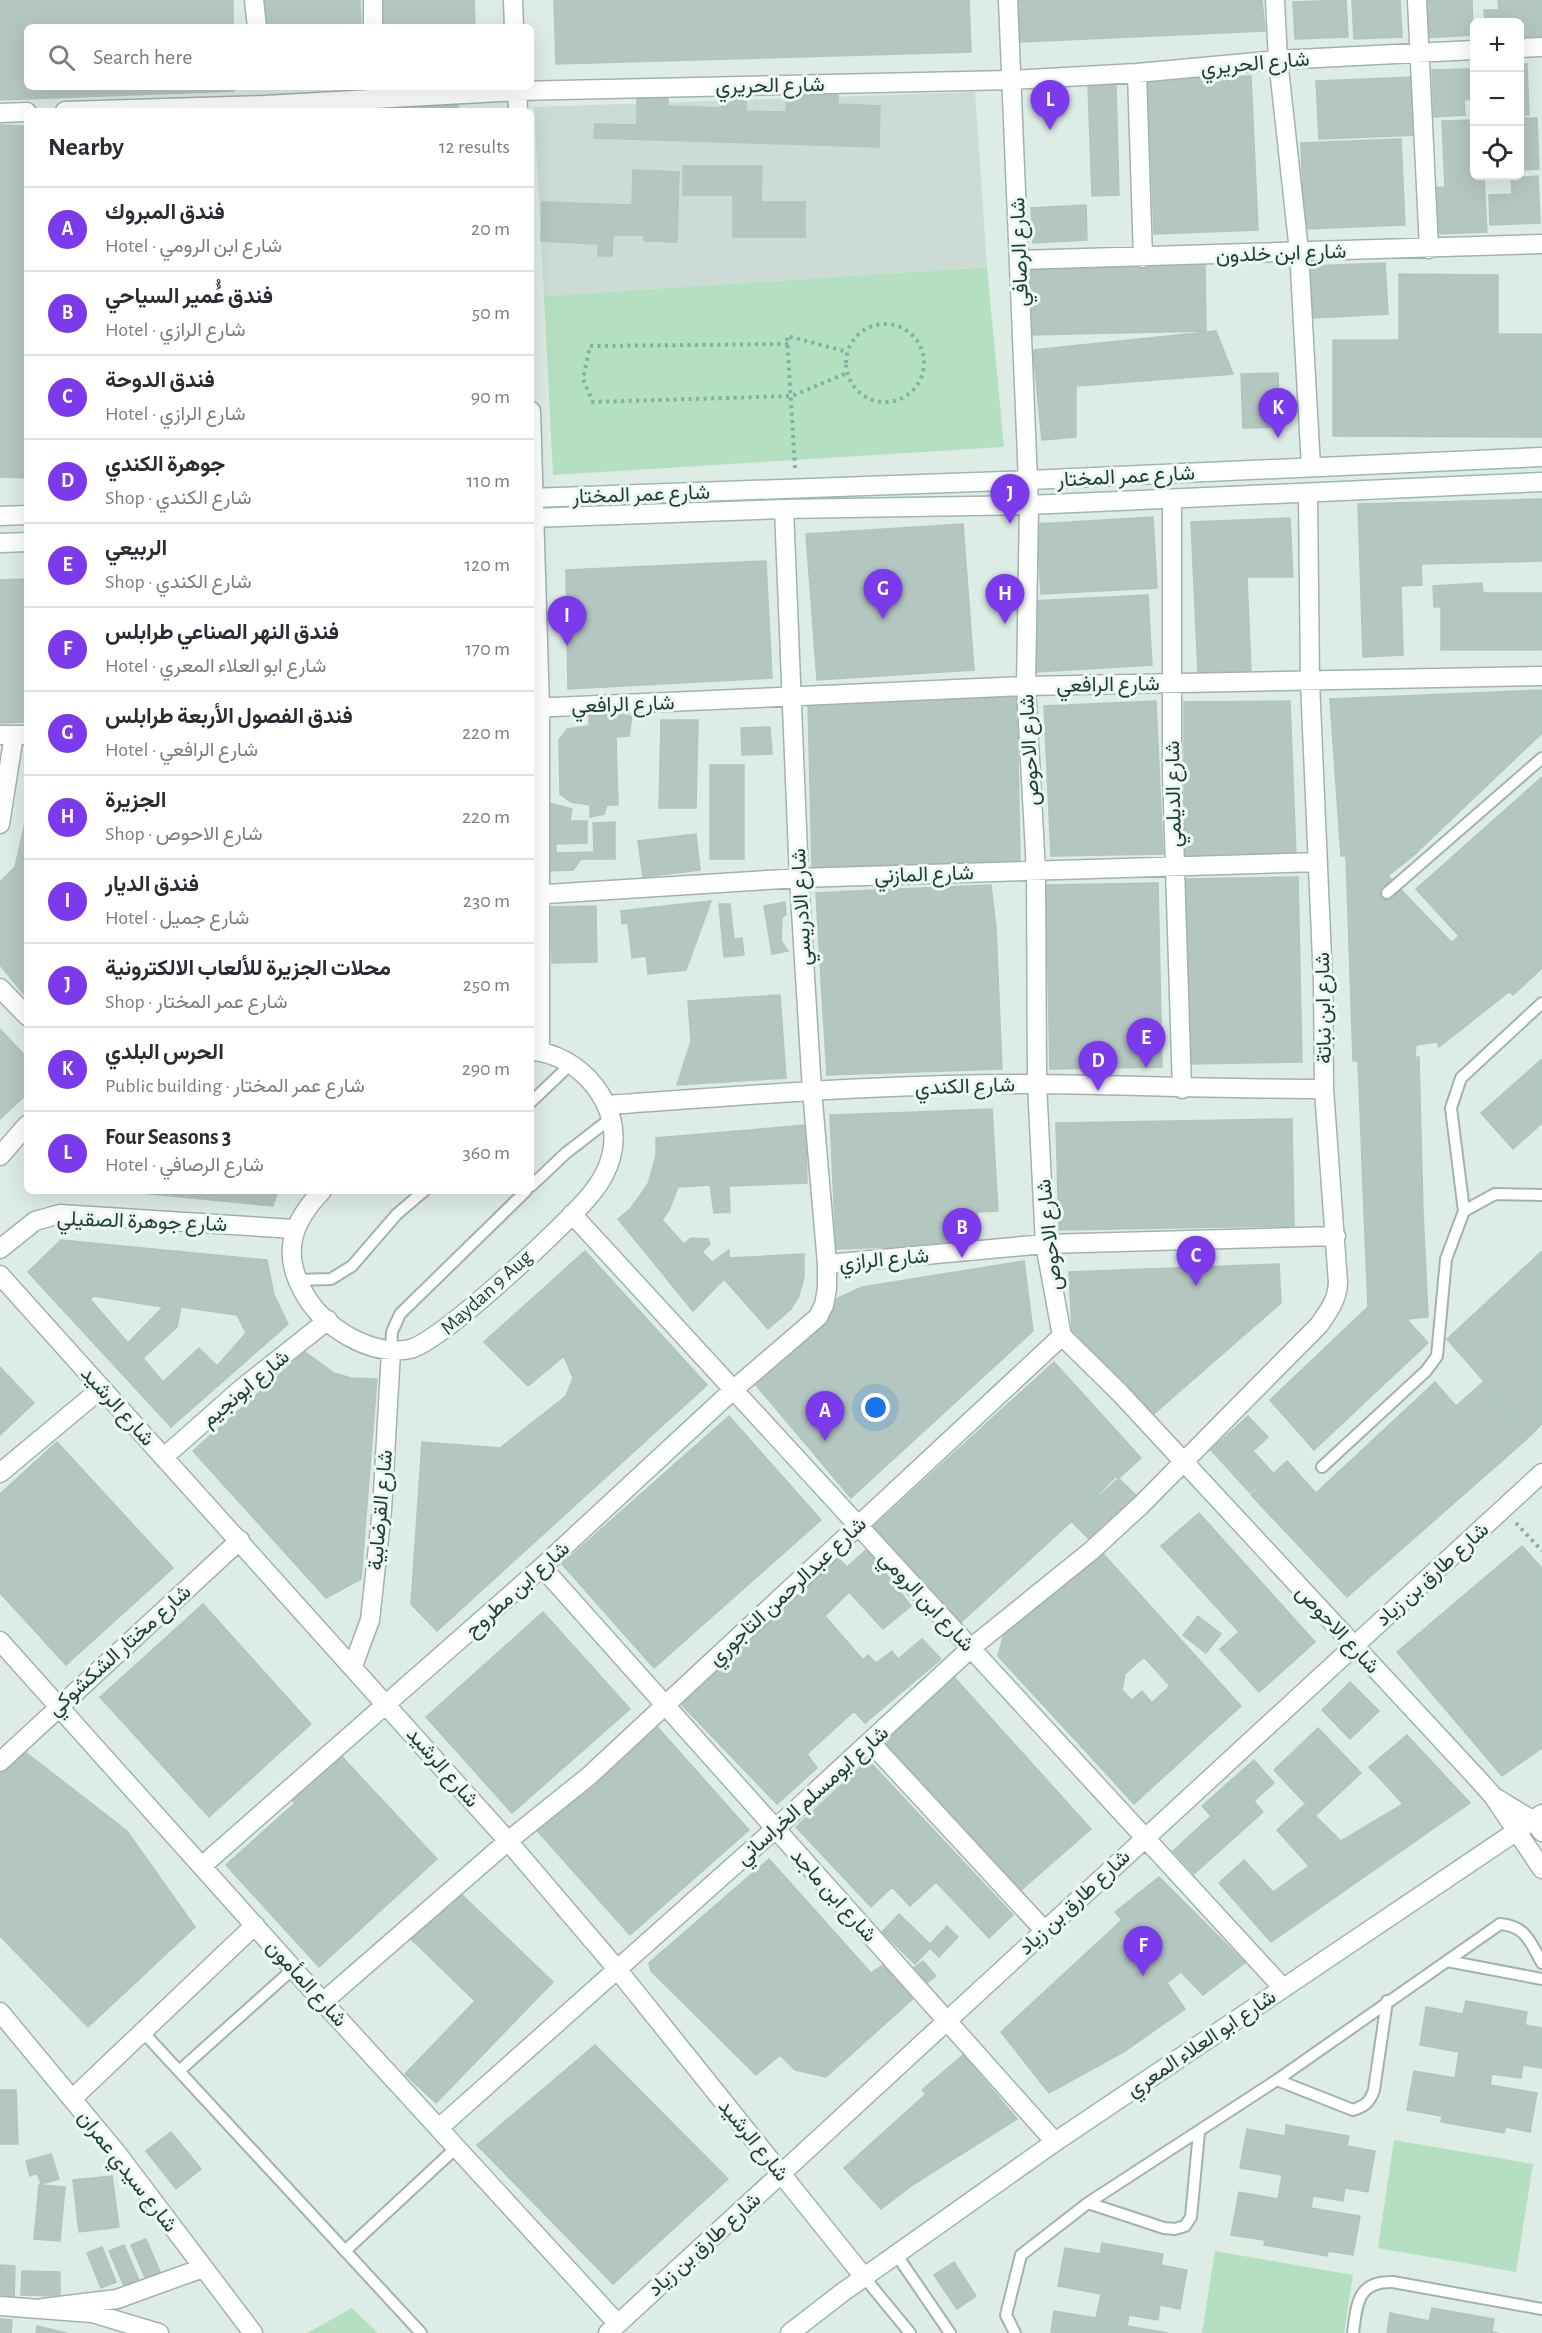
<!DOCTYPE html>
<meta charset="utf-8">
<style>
:root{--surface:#fff;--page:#f7f7f7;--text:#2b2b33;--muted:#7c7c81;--line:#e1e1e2;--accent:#7c3aed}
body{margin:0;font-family:"Alegreya Sans",Vazirmatn,sans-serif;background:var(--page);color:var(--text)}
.controls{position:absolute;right:18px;top:18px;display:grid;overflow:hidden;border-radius:9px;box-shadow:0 6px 24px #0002}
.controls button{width:54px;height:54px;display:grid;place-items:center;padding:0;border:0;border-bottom:2px solid var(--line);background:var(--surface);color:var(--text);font:30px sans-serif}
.you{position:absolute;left:876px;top:1408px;width:21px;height:21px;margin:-15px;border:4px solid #fff;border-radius:50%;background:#1a73e8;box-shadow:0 0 0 9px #1a73e833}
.badge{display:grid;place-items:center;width:39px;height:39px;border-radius:50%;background:var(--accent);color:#fff;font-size:20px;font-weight:700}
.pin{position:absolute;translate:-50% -50px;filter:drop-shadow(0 2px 3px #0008)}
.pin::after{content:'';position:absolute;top:32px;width:21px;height:18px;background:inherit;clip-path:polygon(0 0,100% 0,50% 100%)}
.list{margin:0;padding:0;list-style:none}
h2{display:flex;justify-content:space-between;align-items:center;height:78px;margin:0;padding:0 24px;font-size:26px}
h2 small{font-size:20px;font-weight:400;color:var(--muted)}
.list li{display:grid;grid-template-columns:39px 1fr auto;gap:18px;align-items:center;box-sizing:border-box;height:84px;padding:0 24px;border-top:2px solid var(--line)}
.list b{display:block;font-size:22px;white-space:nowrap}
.list p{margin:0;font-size:20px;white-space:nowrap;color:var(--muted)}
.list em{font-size:20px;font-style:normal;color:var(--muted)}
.icon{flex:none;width:33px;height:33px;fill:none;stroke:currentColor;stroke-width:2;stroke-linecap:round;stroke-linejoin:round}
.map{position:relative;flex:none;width:1542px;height:2333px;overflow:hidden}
.search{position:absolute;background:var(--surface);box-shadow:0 6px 24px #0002;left:24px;top:24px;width:510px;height:66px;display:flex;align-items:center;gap:15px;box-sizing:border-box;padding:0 21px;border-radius:9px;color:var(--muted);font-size:22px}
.panel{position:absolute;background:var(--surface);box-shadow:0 6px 24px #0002;left:24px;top:108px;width:510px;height:1086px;border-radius:9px}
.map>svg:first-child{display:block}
.built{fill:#ccdbd5}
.green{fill:#b4e0c1}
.building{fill:#b3c6bf;stroke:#b0c6bd;stroke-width:1.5;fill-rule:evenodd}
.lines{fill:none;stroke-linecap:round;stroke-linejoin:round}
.lane-casing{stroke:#a0b4ad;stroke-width:14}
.street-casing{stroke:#a0b4ad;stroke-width:21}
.secondary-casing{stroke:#9bb9af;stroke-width:21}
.path{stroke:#7ab3a3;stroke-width:4;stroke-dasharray:3 4.5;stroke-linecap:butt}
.lane{stroke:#fff;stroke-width:10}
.street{stroke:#fff;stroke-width:18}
.secondary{stroke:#fff;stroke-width:18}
.labels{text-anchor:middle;stroke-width:6;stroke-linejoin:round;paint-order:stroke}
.street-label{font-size:21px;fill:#1d3d35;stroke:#eef8f3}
</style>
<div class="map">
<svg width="1542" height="2333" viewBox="0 0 1542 2333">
<rect width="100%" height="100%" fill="#deece6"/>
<path class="built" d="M975 92 987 267 544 296 534 107Z"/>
<path class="green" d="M987 267 1004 447 553 475 544 296Z
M1394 2140 1533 2164 1516 2272 1378 2248Z
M1215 2251 1353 2275 1344 2333H1202Z
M352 2308 378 2333H307Z"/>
<path class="building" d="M0 0H233V27H27V87H234V91L0 100Z
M261 0H360L361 27H262Z
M375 0H474L475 27H377Z
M554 0H969L971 52 556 64Z
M1019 0H1262L1265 31 1020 42Z
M1346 0 1348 37 1295 39 1293 2Z
M1400 0 1402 37 1354 39 1352 1Z
M1421 0H1472L1473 35 1423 38Z
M1498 0H1542V41L1520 42V22H1485L1484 10H1499Z
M1520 64H1527L1529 115H1520Z
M1472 69 1473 99 1464 100 1465 115 1434 117 1432 70Z
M1251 76 1258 230 1154 234 1148 79Z
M1417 77 1420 135 1319 139 1316 81Z
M1116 84 1119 195 1092 196 1088 85Z
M787 94 838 95V104L880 106 879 147 594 138 595 124 637 125V97H668V106L721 108V98H746V111L786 112Z
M458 103 459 111H379V107Z
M1520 118H1537L1539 169 1520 170Z
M1474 120V176H1484L1487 232 1435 234 1432 188 1445 187 1442 121Z
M0 125 27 126V478L0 477Z
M1401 139 1405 225 1304 229 1301 143Z
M683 166H762L761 202H805V237H733V195H683Z
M633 170 679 172 677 242 644 241V235H613L612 256H598V244L541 241 542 202 632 205Z
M1538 176 1540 223 1490 225 1489 195 1512 194 1511 178Z
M1086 205 1087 240 1033 243 1031 208Z
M1205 262 1206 331 1028 335 1027 266Z
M1385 263 1388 314 1313 318 1310 266Z
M1399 274 1498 275V334H1542V437L1333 436V340H1399Z
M1216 331 1233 374 1076 386V437L1042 440 1033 350Z
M1278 373 1280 427 1243 428 1241 374Z
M1542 499V561L1421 564 1422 585 1401 586 1403 655 1363 657 1358 504Z
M1153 517 1157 588 1041 594 1037 524Z
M1290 518 1293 577H1247L1251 672H1198L1191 522Z
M963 524 974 670 817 680 806 534Z
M766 561 772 678 568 689 566 570Z
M27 579V722L0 723V580Z
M1482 583 1483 593H1542V650H1441V607H1434L1433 586Z
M1148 595 1152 665 1036 672 1032 601Z
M1542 690V733L1414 855 1341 856 1330 699Z
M1017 697 1020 862 812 867 808 704Z
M1156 701 1163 854 1051 856 1044 706Z
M1290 701 1296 855 1184 857V702Z
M589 715 632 716 629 736 616 737 618 805H607L604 814 590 817V805L571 802 560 794 559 740 567 729 589 726Z
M661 720H698L696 808H659Z
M770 727 772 754 742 755 741 728Z
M710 765H744V859H710Z
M1542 777V968L1513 995 1416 889Z
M542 801 572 809 570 821H587V843L556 844V853L594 852 593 823 615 822V859H581L573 870 543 871Z
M27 814V998L0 965V882L15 867Z
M696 834 700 870 643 877 638 841Z
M1414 855 1388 876 1452 943 1411 975 1437 1042 1416 1045 1415 1057 1353 1061 1346 856Z
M1298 877 1302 1062 1189 1064 1186 879Z
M1158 883 1162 1067 1050 1069 1046 885Z
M991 885 996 928 878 933 875 890Z
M875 890 880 976 821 979 816 893Z
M711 901 686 970 648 974 646 956 632 958 628 923 622 924 621 911Z
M785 902 786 914 782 918 781 941 788 951 772 954 764 906Z
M719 904H730L734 939 742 938 744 955 724 957Z
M596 906 597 962 552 963 551 907Z
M996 928 1002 1069 827 1075 821 979 880 976 878 933Z
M1459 936 1510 991 1439 1047 1411 975Z
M780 995 786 1078 677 1085 691 1041 688 1001Z
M0 1029 27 1058V1094L0 1119Z
M1419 1057 1423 1211 1364 1212 1358 1060Z
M1542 1059V1123L1513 1149 1481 1113Z
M992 1109 998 1211 977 1212 979 1243 923 1246 917 1112Z
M917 1112 923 1246 836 1249 830 1115Z
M1292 1119 1294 1226 1059 1230 1056 1123Z
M806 1125 807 1183 729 1186 730 1212 714 1213 710 1185 678 1187 669 1210 662 1220 684 1244 691 1238 708 1239 710 1244 702 1252 712 1262 729 1250V1258L804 1254V1277L799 1296 791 1309 768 1329 724 1279 693 1311 618 1219 631 1208 648 1184 656 1156V1138Z
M120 1191H278L273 1206Z
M1423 1211 1428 1317 1407 1319 1395 1306 1368 1307 1364 1212Z
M61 1240 267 1260 274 1295 288 1324 171 1427 28 1272ZM94 1296 163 1307 128 1343 90 1299ZM181 1307 237 1315 246 1333 217 1366 199 1348 163 1382 143 1358 177 1327Z
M585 1251 707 1385 437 1631 411 1604 422 1442 500 1448 566 1396 573 1378 564 1356 528 1386 484 1342Z
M1542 1251V1424L1531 1435 1447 1339Z
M1024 1261 1033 1331 851 1498 756 1385 838 1298 862 1287Z
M1279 1264 1281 1303 1148 1419 1072 1331 1069 1272Z
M1395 1306 1428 1343 1314 1450 1270 1400 1368 1307Z
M305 1352 334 1373 351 1378 377 1379 361 1579 326 1598 193 1451Z
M1054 1362 1141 1458 959 1624 871 1529Z
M0 1367 34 1403 0 1435Z
M1435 1382 1503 1460 1347 1597 1251 1495 1287 1461 1316 1493Z
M1483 1382 1530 1436 1503 1460 1456 1406Z
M729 1416 821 1520 654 1668 562 1564Z
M1248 1416 1268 1437 1253 1451 1273 1473 1250 1493 1211 1450Z
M57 1442 173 1568 66 1665 0 1593V1494Z
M1116 1476 1140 1499 1093 1543 1072 1522Z
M1199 1513 1315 1642 1259 1692 1220 1649 1239 1632 1161 1546Z
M1522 1546 1542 1568V1748L1502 1776 1397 1652Z
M1097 1547 1173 1631 1125 1674 1122 1690 1132 1700 1142 1691 1152 1703 1092 1758 998 1656 1005 1630Z
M867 1549 911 1606 883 1629 849 1592 825 1616 863 1660 868 1655 876 1663 892 1651 898 1659 922 1639 941 1659 865 1723 854 1711 807 1754 817 1768 777 1804 680 1703 836 1556 847 1567Z
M203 1604 311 1724 209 1817 100 1697Z
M543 1612 630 1709 512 1813 426 1717Z
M1198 1616 1221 1634 1206 1653 1183 1635Z
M1173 1631 1241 1706 1134 1804 1092 1758 1170 1686 1144 1657Z
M954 1677 1091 1829 1020 1891 881 1742Z
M1350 1682 1379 1711 1350 1739 1322 1710Z
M652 1721 749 1830 630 1935 533 1826Z
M1318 1728 1361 1773 1316 1815 1274 1770Z
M1407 1735 1470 1803 1271 1942 1219 1883 1244 1860 1273 1892 1309 1866 1277 1830 1304 1805 1341 1841 1403 1804 1369 1767Z
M333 1747 437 1859 319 1967 226 1865 295 1803 284 1792Z
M24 1751 127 1831 195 1927 88 2027 0 1936V1772Z
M868 1760 1013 1915 989 1938 936 1882 910 1906 892 1887 871 1907 796 1827Z
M1254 1760 1274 1783 1254 1801 1263 1812 1194 1874 1173 1851 1211 1816 1202 1806Z
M769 1859 871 1973 886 1963 916 1996 826 2077 795 2070 780 2055 756 2075 651 1971 649 1963Z
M1159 1877 1245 1963 1203 1995 1181 1972 1167 1983 1185 2009 1125 2051 1049 2093 1001 2032 1122 1920 1115 1912Z
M457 1890 553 1982 436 2103 405 2074 475 2001 411 1939Z
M899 1914 930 1944 947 1926 958 1937 939 1957 930 1948 915 1964 882 1932Z
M923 1961 936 1976 926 1984 914 1968Z
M1466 2001 1527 2012 1525 2025 1542 2028V2068L1523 2065 1521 2078 1492 2074 1490 2085 1537 2093 1530 2132 1506 2127 1504 2133 1441 2122 1442 2116 1407 2110 1414 2071 1455 2078 1459 2052 1420 2045 1426 2007 1463 2014Z
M595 2045 728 2179 613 2284 477 2145Z
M963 2055 1017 2119 914 2184 881 2209 844 2168 926 2094 922 2090Z
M0 2090H16L18 2144H0Z
M1286 2125 1349 2136 1347 2146 1375 2151 1368 2192 1345 2188 1343 2201 1313 2196 1311 2208 1360 2216 1353 2255 1328 2251 1327 2256 1264 2245 1265 2240 1231 2235 1239 2192 1278 2199 1282 2175 1240 2168 1247 2129 1285 2136Z
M171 2132 201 2169 176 2189 146 2151Z
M51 2154 59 2179 41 2184 37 2173 30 2176 26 2161Z
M112 2176 119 2227 79 2232 73 2180Z
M39 2185 65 2187 60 2241 34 2239Z
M146 2239 161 2274 146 2280 131 2245Z
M1102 2243 1163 2254 1161 2265 1187 2270 1180 2309 1160 2305 1158 2320 1129 2315 1127 2326 1168 2333H1051L1054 2311 1096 2318 1101 2294 1058 2286 1065 2248 1100 2254Z
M124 2245 139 2280 124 2286 109 2251Z
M102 2247 116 2282 101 2288 87 2253Z
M954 2262 976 2296 957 2309 934 2275Z
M0 2265 15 2266 14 2299 0 2298Z
M22 2271 60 2272V2296L21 2295Z
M1432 2308 1494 2319 1492 2332 1498 2333H1387L1390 2313 1429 2321Z
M0 2319 12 2320 11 2333H0Z
M37 2326 67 2333H36Z"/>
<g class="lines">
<defs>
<path id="lane" d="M1387 893 1542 758
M531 1102 572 1063
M531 1186 566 1153 610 1119
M1464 1211 1451 1108 1461 1078 1542 1003
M296 1280 331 1279 352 1266 397 1214 424 1191
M391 1351 392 1332 400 1314 526 1191
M1322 1467 1426 1371 1437 1356 1446 1259 1464 1211 1495 1194 1542 1195
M1447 1961 1542 1979
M143 2032 421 2333
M179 2071 293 1969
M1277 2080 1353 2110C1365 2106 1370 2102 1374 2090L1387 2001
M1088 2203 1164 2228 1175 2229 1185 2226 1191 2217 1199 2132
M345 2251 457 2147
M896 2254 950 2333
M864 2277 910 2333
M1015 2333 1006 2315 1021 2255 1088 2203 1277 2080 1500 1924C1526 1926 1530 1942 1542 1963
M1353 2333C1357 2304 1357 2281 1393 2282L1542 2309"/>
<path id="street" d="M254 0 257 27
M373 0V27
M513 0 514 27
M1008 0 1029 505 1026 686 1036 871 1037 1084 1045 1244 1062 1336 1120 1393 1477 1778 1493 1796 1542 1869
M1275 0 1278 60 1299 251 1311 467
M1417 0 1429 249
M1520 48 1542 47
M1137 73 1143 258
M517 87 518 111
M65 111 264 105 517 91 1011 80 1137 73 1278 60 1474 50
M0 113 27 112
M1019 260 1542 244
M531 411 540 708V1051
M1172 499V773L1182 1089
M531 708 1026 686 1542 676
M0 735H27
M0 824 14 735
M531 895 799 878 1318 862
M0 988 27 1016
M606 1105C750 1095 894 1083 1038 1084 1133 1085 1229 1089 1324 1089
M0 1156 27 1125
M322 1191C292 1222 281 1253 304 1293 323 1327 370 1357 410 1349 441 1342 569 1222 592 1193 600 1183 608 1169 611 1157 625 1107 580 1053 531 1051
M572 1214 1283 1988
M0 1249 35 1221 60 1214 294 1229
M827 1264 1045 1244 1336 1236
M0 1275 508 1841 617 1969 864 2277
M164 1457 241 1389 328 1320
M0 1473 102 1388
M542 1567 1055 2142
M0 1641 323 2002 617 2323
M353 1666 370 1620 382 1510 391 1351
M871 1743 1044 1930
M0 1762 240 1540
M1496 1798 1534 1821 1542 1832
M202 1866 542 1567 733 1390 818 1317 824 1305 827 1289V1264L812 1090 799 878 784 509
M323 2002 508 1841 589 1776 1062 1336
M0 2012 116 2152 253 2333
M72 2099 255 1925
M440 2127 775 1829 971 1648 1091 1551 1140 1506 1319 1325C1328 1312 1337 1301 1338 1283L1324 1089 1323 982 1310 682 1308 493
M0 2306 92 2313 159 2333
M43 2308 117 2299 203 2268
M608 2333 1542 1473"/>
<path id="secondary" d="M531 498 1029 480 1542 457
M0 516 27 515
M531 518 784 509 1029 505 1542 482
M0 543 27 542
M790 2333 843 2292 1055 2142 1542 1814"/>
</defs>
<use href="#lane" class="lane-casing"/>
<use href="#street" class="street-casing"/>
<use href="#secondary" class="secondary-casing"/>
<path class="path" d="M846 363a39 39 0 1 1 78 0a39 39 0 1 1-78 0Z
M788 344 590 346 583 379 593 402 792 396 847 373
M795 468 787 336 848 352
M1516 1523 1542 1551"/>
<use href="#lane" class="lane"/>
<use href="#street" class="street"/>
<use href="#secondary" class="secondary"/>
</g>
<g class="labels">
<g class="street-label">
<text transform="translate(1255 63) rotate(-5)" y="7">شارع الحريري</text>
<text transform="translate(770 85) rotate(-1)" y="7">شارع الحريري</text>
<text transform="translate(1019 252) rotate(-92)" y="7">شارع الرصافي</text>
<text transform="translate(1281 253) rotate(-2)" y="7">شارع ابن خلدون</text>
<text transform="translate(1126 476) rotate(-3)" y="7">شارع عمر المختار</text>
<text transform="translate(641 494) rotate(-2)" y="7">شارع عمر المختار</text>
<text transform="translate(1108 684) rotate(-1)" y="7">شارع الرافعي</text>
<text transform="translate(623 704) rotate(-2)" y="7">شارع الرافعي</text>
<text transform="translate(1029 750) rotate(-93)" y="7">شارع الاحوص</text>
<text transform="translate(1173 794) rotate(-91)" y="7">شارع الديلمي</text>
<text transform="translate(924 874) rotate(-2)" y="7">شارع المازني</text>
<text transform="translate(801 907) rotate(-93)" y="7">شارع الادريسي</text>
<text transform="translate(1323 1008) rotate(-91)" y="7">شارع ابن نباتة</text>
<text transform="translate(965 1086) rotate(-2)" y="7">شارع الكندي</text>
<text transform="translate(142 1221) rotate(2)" y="7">شارع جوهرة الصقيلي</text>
<text transform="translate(1049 1235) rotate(-96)" y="7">شارع الاحوص</text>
<text transform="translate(884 1259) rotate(-5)" y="7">شارع الرازي</text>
<text transform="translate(486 1292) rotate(-42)" y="7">Maydan 9 Aug</text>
<text transform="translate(245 1388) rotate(-40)" y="7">شارع ابونجيم</text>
<text transform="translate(118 1406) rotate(48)" y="7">شارع الرشيد</text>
<text transform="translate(380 1510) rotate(-85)" y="7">شارع القرضابية</text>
<text transform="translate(1432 1574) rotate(-42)" y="7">شارع طارق بن زياد</text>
<text transform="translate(517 1589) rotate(-42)" y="7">شارع ابن مطروح</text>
<text transform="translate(787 1591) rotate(-43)" y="7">شارع عبدالرحمن التاجوري</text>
<text transform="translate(927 1601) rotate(47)" y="7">شارع ابن الرومي</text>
<text transform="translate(1338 1629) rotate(47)" y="7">شارع الاحوص</text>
<text transform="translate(119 1650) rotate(-42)" y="7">شارع مختار الشكشوكي</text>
<text transform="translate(443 1767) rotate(49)" y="7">شارع الرشيد</text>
<text transform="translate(812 1795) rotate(-42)" y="7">شارع ابومسلم الخراساني</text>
<text transform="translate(834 1895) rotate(48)" y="7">شارع ابن ماجد</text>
<text transform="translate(1074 1902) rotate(-43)" y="7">شارع طارق بن زياد</text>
<text transform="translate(307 1983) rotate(48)" y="7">شارع المأمون</text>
<text transform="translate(1201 2043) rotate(-34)" y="7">شارع ابو العلاء المعري</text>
<text transform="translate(754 2140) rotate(51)" y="7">شارع الرشيد</text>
<text transform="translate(128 2171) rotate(52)" y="7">شارع سيدي عمران</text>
<text transform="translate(704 2244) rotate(-42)" y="7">شارع طارق بن زياد</text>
</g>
</g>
</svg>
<div class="controls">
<button>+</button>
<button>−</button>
<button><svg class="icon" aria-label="locate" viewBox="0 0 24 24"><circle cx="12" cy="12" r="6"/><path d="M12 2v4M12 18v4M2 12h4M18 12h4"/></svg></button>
</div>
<div class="you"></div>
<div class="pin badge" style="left:825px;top:1441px">A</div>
<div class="pin badge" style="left:962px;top:1258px">B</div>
<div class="pin badge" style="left:1196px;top:1286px">C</div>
<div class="pin badge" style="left:1098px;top:1091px">D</div>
<div class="pin badge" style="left:1146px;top:1068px">E</div>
<div class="pin badge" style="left:1143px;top:1976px">F</div>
<div class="pin badge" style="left:883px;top:619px">G</div>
<div class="pin badge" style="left:1005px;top:624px">H</div>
<div class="pin badge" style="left:567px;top:646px">I</div>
<div class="pin badge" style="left:1010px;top:524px">J</div>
<div class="pin badge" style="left:1278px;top:438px">K</div>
<div class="pin badge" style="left:1050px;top:130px">L</div>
<div class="search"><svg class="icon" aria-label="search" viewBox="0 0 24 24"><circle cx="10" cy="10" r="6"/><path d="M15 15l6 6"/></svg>Search here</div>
<section class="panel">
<h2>Nearby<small>12 results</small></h2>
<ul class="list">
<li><span class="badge">A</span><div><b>فندق المبروك</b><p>Hotel · شارع ابن الرومي</p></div><em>20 m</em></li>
<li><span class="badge">B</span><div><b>فندق عُُمير السياحي</b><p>Hotel · شارع الرازي</p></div><em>50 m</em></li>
<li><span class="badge">C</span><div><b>فندق الدوحة</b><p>Hotel · شارع الرازي</p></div><em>90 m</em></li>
<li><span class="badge">D</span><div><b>جوهرة الكندي</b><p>Shop · شارع الكندي</p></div><em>110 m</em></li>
<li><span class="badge">E</span><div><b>الربيعي</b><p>Shop · شارع الكندي</p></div><em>120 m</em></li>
<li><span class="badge">F</span><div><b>فندق النهر الصناعي طرابلس</b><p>Hotel · شارع ابو العلاء المعري</p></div><em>170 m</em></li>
<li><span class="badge">G</span><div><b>فندق الفصول الأربعة طرابلس</b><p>Hotel · شارع الرافعي</p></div><em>220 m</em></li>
<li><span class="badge">H</span><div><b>الجزيرة</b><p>Shop · شارع الاحوص</p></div><em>220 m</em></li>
<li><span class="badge">I</span><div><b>فندق الديار</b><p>Hotel · شارع جميل</p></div><em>230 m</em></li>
<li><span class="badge">J</span><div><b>محلات الجزيرة للألعاب الالكترونية</b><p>Shop · شارع عمر المختار</p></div><em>250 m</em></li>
<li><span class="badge">K</span><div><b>الحرس البلدي</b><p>Public building · شارع عمر المختار</p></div><em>290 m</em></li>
<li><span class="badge">L</span><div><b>Four Seasons 3</b><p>Hotel · شارع الرصافي</p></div><em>360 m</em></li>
</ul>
</section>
</div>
